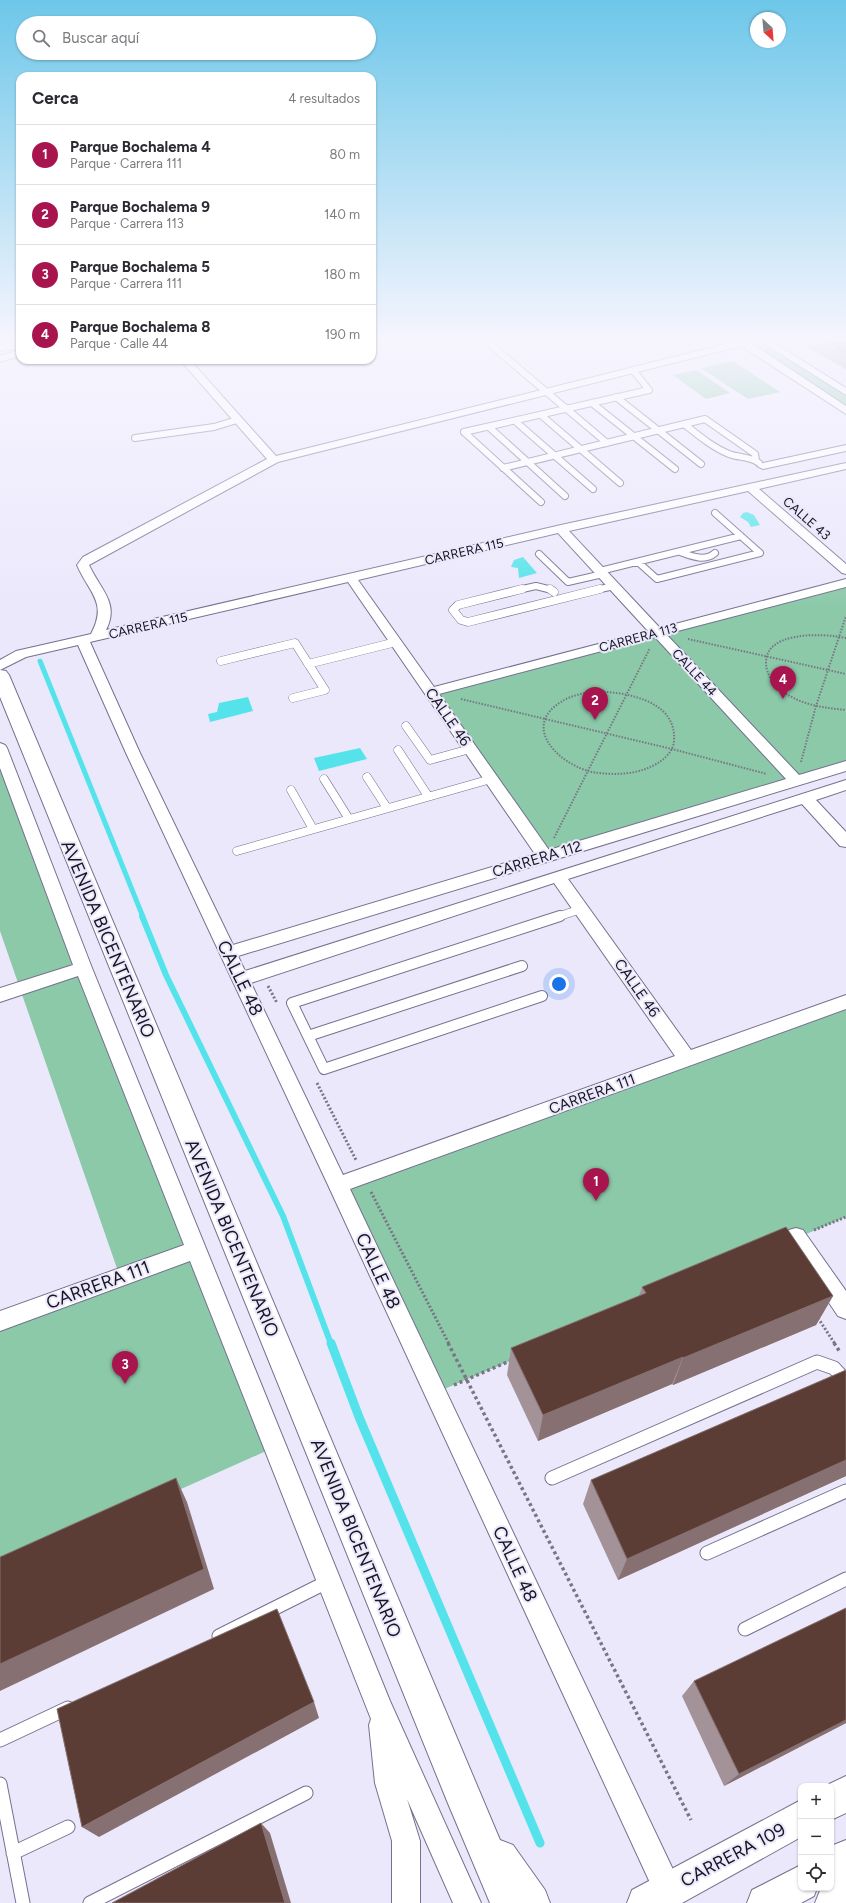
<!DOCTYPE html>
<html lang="es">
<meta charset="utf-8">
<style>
:root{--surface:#fff;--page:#f7f7f7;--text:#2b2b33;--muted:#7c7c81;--line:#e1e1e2;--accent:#a8154e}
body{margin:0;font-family:Figtree,sans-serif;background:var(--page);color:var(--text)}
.controls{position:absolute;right:12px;bottom:12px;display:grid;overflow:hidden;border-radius:8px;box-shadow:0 1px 3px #0004}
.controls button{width:36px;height:36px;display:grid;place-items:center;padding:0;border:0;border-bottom:1px solid var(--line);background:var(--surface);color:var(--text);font:20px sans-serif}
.compass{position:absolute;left:750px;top:12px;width:36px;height:36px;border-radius:50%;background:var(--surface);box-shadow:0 1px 3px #0004;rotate:154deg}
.you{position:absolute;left:559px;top:984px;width:14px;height:14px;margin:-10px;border:3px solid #fff;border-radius:50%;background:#1a73e8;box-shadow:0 0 0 6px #1a73e833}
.badge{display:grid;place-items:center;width:26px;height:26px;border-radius:50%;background:var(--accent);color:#fff;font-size:13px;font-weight:700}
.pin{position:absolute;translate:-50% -33px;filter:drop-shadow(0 1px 2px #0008)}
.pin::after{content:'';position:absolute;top:21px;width:14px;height:12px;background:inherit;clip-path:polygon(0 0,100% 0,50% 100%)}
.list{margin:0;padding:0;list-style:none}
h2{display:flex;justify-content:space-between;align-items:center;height:52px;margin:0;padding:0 16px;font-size:17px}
h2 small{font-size:13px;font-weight:400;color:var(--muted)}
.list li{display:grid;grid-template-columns:26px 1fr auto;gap:12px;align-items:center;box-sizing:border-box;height:60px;padding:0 16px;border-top:1px solid var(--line)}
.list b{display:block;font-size:15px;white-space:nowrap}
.list p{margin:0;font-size:13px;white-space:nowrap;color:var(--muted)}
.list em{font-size:13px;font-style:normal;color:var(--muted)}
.icon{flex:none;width:22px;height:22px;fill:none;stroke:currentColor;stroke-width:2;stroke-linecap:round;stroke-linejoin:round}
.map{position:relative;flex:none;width:846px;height:1903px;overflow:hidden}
.search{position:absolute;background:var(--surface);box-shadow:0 1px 3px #0004;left:16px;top:16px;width:360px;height:44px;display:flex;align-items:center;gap:10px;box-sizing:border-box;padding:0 14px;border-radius:22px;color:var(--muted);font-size:15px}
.panel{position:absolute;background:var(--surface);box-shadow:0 1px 3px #0004;left:16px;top:72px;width:360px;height:292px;border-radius:12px}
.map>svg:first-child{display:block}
.green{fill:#8bc9a9}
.water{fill:#54e3ea}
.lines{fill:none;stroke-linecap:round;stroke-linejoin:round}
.stream-far2{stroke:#54e3ea;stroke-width:5}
.stream-far1{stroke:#54e3ea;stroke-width:6}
.stream{stroke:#54e3ea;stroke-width:9}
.service-far3-casing{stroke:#75718e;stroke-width:8}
.service-far2-casing{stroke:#75718e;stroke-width:9}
.service-far1-casing{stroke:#75718e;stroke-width:12}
.service-casing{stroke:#75718e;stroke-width:15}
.minor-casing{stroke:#75718e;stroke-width:2}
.secondary-casing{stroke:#75718e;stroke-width:2}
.path-far2{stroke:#787585;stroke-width:2;stroke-dasharray:1.5 1.5;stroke-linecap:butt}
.path-far1{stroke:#787585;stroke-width:3;stroke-dasharray:2 2;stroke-linecap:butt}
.path{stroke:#787585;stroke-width:3.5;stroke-dasharray:3 3;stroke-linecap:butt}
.service-far3{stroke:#fff;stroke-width:6}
.service-far2{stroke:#fff;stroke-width:8}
.service-far1{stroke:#fff;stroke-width:10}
.service{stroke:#fff;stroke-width:13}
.minor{fill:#fff;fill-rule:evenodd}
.secondary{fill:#fff;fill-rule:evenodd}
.wall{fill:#a39298}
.shaded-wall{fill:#867071}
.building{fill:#5b3d35;stroke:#867071}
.labels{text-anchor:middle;stroke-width:4;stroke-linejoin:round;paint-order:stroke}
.far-street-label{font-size:13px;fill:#171521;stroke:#ebe8fc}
.street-label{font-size:15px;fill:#171521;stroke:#ebe8fc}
.near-street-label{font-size:18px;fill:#171521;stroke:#ebe8fc}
</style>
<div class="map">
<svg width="846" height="1903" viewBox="0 0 846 1903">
<rect width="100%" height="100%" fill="#ebe8fc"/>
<path class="green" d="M749 341H765L846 392V411L742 342Z
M733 361 780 392 748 399 701 368Z
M696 370 730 393 706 399 673 375Z
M846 583V766L545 857 430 692Z
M0 748 275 1447 0 1570V1321L120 1277 0 931Z
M846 1002V1217L435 1393 338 1185Z"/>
<path class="water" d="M747 512 754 515 760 525 751 527 748 522 740 517 743 513Z
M523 557 537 573 519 578 518 568 511 567 514 560Z
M248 697 253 711 210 722 208 714 217 712 219 703Z
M360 748 367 759 319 771 314 758Z"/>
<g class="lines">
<path class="stream-far2" d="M40 661 143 917"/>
<path class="stream-far1" d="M142 916 166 975 283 1216 331 1344"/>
<path class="stream" d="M331 1343 359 1417 540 1843"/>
<defs>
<path id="service-far3" d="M486 341 607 443
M0 348 20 345
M0 359 20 353
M616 397 701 464
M592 403 675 469
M541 415 620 483
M515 421 593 489
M684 424C698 435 712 447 729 454 739 458 750 456 759 463
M489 427 565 496
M464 432 649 390 633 370
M464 432 541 502
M135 438 214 427 237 420
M503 468 705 419 755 454 756 460
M715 513 760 553
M680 552C691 556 705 562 715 553
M539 554 568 582 603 574
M638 562 657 579 760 553
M600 571 741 536
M518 590 536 586 552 590
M596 590 614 586"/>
<path id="service-far2" d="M522 589 458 605 453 610 461 620 468 622 600 589
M550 589 554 592
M221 661 295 643 325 690 293 698
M308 664 396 642
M406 726 430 760 470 749
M398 750 428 796
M367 777 387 808
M324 779 349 819
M291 790 313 829
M237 851 491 779
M557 917 581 909"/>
<path id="service-far1" d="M542 996 324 1069 292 1003 560 916
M308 1036 522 966"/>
<path id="service" d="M552 1478 817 1362 834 1368 846 1381
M707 1553 846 1491
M745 1629 846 1579
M219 1636 329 1581
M0 1740 68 1708
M0 1784 23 1903
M13 1853 68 1827
M90 1903 306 1793"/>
<path id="minor" d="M738 341H754L751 343 846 406V414L741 346 278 462 89 565C100 589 120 603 106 630L561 525 846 463V469L759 489 846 564V574L842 573 748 491 569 531 660 628 846 579V587L666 634 799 775 846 761V771L238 956 245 971 846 780V790L816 800 846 832V847L840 846 802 804 568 879 691 1050 846 995V1009L350 1189 678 1880 682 1890 678 1900 671 1903 658 1900 328 1185 126 753 78 645 26 657 0 670V660L16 651 91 634C108 602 89 593 77 565L83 557 267 459 180 360H190L276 456ZM558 533 648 631 434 687 358 580ZM348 582 535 854 233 945 140 753 90 642ZM655 637 786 779 549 850 439 694ZM554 883 675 1056 343 1175 251 983Z
M760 341H771L846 388V395Z
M846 445V451L763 469 757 466 763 463Z
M0 743 5 745 7 748 92 968 390 1701 481 1903H453L407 1799 420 1841V1903H392V1841L375 1783 369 1725 371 1719 190 1261 0 1331V1311L184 1245 78 976 0 1002V988L73 965 0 768Z
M796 1228 803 1230 846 1291V1319L838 1316 789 1244 786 1237 789 1230Z"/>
<path id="secondary" d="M0 670 6 671 9 675 500 1840 513 1845 545 1890 550 1903H490L447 1801 0 697Z
M846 1776V1813L831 1820V1786H825Z
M801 1800V1837L682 1903H627L632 1890Z
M846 1840V1903H815L821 1888H831V1846Z
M801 1865V1888H817L814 1896 801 1903H747L752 1890Z"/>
</defs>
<use href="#service-far3" class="service-far3-casing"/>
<use href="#service-far2" class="service-far2-casing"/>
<use href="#service-far1" class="service-far1-casing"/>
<use href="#service" class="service-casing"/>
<use href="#minor" class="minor-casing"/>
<use href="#secondary" class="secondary-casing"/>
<path class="path-far2" d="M846 638C823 633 757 630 767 670 770 680 776 687 785 693 802 705 825 708 846 710
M688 639 846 674
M592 691C624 692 677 699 674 741 673 754 660 763 648 768 631 775 610 775 592 772 560 765 520 727 561 702 569 696 582 694 592 691Z
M461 699 672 749 767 774
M801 762 816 706 846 616
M554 838 650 648"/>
<path class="path-far1" d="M268 986 277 1003
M317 1083 356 1160
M371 1192 449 1344
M814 1230 846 1217
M818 1318 835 1344"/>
<path class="path" d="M448 1343 691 1820
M834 1343 840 1352
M454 1385 512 1360"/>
<use href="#service-far3" class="service-far3"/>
<use href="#service-far2" class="service-far2"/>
<use href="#service-far1" class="service-far1"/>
<use href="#service" class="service"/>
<use href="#minor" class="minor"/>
<use href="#secondary" class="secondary"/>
</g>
<path class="wall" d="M796 341H846V369Z
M642 1287 833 1296 816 1325 673 1385 672 1384 538 1441 507 1375 511 1348 639 1296Z
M846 1370V1476L618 1580 583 1504 591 1480Z
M694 1681 846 1723 724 1786 682 1696Z"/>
<path class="shaded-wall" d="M833 1296 816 1325 673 1385 683 1358Z
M683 1357 672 1384 538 1441 543 1415Z
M846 1460V1476L618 1580 627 1559Z
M176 1478 187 1502 214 1589 0 1691V1664Z
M314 1702 319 1718 99 1837 82 1827Z
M846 1720V1723L724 1786 739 1774Z
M261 1823 270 1833 291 1903H285Z"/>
<path class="building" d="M822 341H846V354Z
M786 1227 833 1296 683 1358V1357L543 1415 511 1348 646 1293 642 1287Z
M846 1370V1460L627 1559 591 1480Z
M176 1478 204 1569 0 1664V1557Z
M846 1608V1720L739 1774 694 1681Z
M277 1609 314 1702 82 1827 57 1709Z
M261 1823 285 1903H112Z"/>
<linearGradient id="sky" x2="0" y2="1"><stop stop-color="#6dc7e9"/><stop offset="0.56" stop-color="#f6f5fe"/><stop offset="1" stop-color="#f6f5fe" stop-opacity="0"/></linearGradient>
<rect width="846" height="607" fill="url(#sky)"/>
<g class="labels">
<g class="far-street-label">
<text transform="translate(807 518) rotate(41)" y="5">CALLE 43</text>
<text transform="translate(464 551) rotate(-13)" y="5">CARRERA 115</text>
<text transform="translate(148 625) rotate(-13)" y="5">CARRERA 115</text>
<text transform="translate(638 637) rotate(-15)" y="5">CARRERA 113</text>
<text transform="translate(695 672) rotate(47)" y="5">CALLE 44</text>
</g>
<g class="street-label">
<text transform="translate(448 717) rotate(55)" y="5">CALLE 46</text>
<text transform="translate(537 859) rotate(-17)" y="5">CARRERA 112</text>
<text transform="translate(637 988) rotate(55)" y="5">CALLE 46</text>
<text transform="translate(592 1094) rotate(-20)" y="5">CARRERA 111</text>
</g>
<g class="near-street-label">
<text transform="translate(108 939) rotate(67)" y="6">AVENIDA BICENTENARIO</text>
<text transform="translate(240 978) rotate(64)" y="6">CALLE 48</text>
<text transform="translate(232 1238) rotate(67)" y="6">AVENIDA BICENTENARIO</text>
<text transform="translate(378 1271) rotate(65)" y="6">CALLE 48</text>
<text transform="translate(98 1285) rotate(-20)" y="6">CARRERA 111</text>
<text transform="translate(356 1538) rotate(68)" y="6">AVENIDA BICENTENARIO</text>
<text transform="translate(515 1564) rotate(65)" y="6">CALLE 48</text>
<text transform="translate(733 1855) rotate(-28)" y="6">CARRERA 109</text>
</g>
</g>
</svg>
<div class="controls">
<button>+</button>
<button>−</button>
<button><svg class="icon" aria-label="locate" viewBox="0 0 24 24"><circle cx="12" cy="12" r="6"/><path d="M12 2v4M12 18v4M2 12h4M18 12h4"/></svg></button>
</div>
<svg class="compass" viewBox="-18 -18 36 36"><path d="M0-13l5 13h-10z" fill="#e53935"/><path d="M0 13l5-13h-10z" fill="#7c7c81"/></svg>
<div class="you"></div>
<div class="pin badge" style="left:596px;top:1201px">1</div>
<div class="pin badge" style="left:595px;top:720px">2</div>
<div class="pin badge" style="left:125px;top:1384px">3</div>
<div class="pin badge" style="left:783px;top:699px">4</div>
<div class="search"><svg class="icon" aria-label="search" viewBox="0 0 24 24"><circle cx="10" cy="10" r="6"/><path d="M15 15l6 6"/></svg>Buscar aquí</div>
<section class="panel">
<h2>Cerca<small>4 resultados</small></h2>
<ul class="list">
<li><span class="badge">1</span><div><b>Parque Bochalema 4</b><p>Parque · Carrera 111</p></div><em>80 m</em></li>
<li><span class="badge">2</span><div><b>Parque Bochalema 9</b><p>Parque · Carrera 113</p></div><em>140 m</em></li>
<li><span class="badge">3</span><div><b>Parque Bochalema 5</b><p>Parque · Carrera 111</p></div><em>180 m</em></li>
<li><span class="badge">4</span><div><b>Parque Bochalema 8</b><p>Parque · Calle 44</p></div><em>190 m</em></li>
</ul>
</section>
</div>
